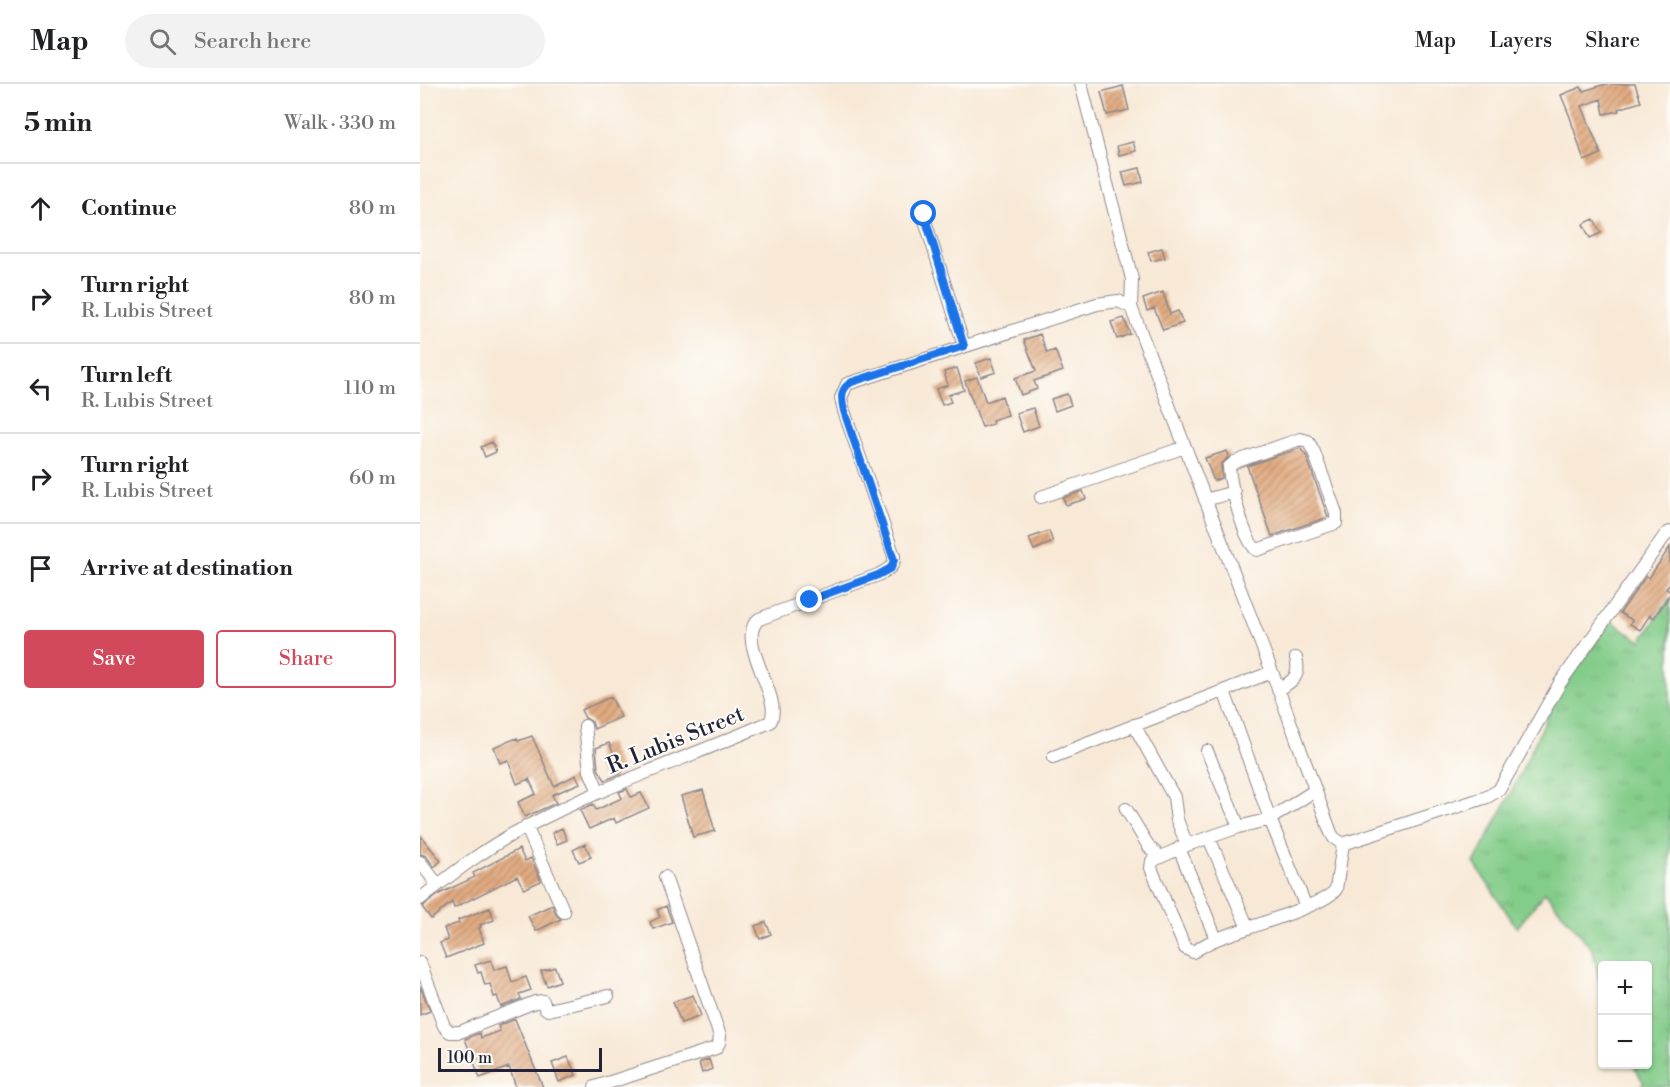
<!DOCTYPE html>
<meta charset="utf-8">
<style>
:root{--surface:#fff;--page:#f2f2f2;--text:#202124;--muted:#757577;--line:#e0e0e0;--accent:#d1495b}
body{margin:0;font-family:"Libre Bodoni",serif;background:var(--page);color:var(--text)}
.controls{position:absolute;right:18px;bottom:18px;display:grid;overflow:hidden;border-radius:6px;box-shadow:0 2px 4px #0004}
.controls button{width:54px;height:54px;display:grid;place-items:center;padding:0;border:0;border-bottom:2px solid var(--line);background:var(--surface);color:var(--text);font:30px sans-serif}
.scale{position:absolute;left:18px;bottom:15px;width:164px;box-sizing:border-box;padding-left:6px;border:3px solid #22223b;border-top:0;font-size:16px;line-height:21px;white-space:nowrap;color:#22223b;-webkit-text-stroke:4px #fdfcf7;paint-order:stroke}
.stop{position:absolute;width:18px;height:18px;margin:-14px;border:4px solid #1a73e8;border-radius:50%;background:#fff}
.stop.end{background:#1a73e8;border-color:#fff;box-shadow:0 2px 6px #0008}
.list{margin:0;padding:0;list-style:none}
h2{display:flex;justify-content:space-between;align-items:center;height:78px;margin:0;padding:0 24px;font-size:26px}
h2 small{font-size:20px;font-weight:400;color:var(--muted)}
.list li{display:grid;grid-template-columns:39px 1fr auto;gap:18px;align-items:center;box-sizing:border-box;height:90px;padding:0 24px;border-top:2px solid var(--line)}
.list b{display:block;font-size:22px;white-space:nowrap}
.list p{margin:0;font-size:20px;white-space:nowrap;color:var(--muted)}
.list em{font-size:20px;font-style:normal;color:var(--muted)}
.actions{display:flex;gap:12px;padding:18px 24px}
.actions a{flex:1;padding:14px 0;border:2px solid var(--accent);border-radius:6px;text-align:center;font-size:21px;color:var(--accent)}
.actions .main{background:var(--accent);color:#fff}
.icon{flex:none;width:33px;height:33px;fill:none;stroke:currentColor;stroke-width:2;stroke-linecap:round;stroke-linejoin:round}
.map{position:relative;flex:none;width:1250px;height:1003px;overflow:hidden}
header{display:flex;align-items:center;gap:36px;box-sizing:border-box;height:84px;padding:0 30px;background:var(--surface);border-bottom:2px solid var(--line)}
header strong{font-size:28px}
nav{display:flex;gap:33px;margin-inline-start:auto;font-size:21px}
.search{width:420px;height:54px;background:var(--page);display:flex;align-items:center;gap:15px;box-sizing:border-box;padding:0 21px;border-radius:33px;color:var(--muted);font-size:22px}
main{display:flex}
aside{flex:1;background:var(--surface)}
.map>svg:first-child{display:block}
.grass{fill:url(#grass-tufts);stroke:#527762;stroke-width:1.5}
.building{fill:url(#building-hatch)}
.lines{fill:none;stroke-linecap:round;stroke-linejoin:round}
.minor-casing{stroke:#8d8689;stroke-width:14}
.minor{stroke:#fff;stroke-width:12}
.route{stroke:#1a73e8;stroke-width:8}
.labels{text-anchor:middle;stroke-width:4.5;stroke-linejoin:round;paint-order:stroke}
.street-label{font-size:22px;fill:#22223b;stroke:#fdfcf7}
</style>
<header>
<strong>Map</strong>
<div class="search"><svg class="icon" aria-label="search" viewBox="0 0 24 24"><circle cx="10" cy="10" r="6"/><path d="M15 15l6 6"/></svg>Search here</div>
<nav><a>Map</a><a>Layers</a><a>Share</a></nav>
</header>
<main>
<aside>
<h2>5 min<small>Walk · 330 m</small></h2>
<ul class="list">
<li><svg class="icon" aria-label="ahead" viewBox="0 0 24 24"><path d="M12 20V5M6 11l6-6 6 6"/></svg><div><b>Continue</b></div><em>80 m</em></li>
<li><svg class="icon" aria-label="right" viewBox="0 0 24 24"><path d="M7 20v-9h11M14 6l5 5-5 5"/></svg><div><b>Turn right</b><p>R. Lubis Street</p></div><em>80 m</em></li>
<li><svg class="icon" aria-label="left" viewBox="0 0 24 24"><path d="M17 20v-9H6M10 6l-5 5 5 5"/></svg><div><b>Turn left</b><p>R. Lubis Street</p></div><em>110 m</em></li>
<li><svg class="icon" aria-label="right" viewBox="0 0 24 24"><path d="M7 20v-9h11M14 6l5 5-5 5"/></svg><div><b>Turn right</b><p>R. Lubis Street</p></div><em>60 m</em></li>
<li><svg class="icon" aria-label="arrive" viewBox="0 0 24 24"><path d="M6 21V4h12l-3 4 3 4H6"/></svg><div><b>Arrive at destination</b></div></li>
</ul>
<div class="actions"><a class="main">Save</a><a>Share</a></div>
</aside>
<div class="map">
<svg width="1250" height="1003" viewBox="0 0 1250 1003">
<defs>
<pattern id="grass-tufts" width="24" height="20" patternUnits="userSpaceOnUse" patternTransform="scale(1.5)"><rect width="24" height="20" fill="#83cc89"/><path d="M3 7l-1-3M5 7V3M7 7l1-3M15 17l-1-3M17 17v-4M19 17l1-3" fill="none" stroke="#71af77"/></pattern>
<pattern id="building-hatch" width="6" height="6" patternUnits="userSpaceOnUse" patternTransform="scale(1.5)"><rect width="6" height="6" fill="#e1ab81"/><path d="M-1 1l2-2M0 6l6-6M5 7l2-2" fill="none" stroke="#b68b6b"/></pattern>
</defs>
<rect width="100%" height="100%" fill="#fdfcf7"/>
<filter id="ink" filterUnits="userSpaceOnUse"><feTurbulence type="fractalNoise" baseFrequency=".0167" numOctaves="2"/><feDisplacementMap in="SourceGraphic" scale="12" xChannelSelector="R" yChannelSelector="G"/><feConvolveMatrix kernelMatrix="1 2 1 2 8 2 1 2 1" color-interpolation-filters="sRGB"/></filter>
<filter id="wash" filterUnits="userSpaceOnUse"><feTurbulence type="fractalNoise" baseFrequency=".008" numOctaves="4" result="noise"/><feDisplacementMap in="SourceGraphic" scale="24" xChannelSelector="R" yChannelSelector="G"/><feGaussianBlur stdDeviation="1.35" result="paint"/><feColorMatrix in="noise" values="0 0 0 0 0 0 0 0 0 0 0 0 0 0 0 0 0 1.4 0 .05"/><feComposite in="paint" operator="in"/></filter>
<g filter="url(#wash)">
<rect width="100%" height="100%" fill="#f8e9d7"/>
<path class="grass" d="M1250 515V1003H1220L1224 999 1213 981 1228 980V882H1182V908L1173 866 1125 808 1097 844 1054 779 1090 711 1138 610 1191 537 1221 557Z"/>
<g id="blocks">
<path class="building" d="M1186 0H1215L1221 18 1198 25 1199 27 1184 30 1181 15 1162 22 1181 70 1164 77 1150 33 1141 11 1161 3 1163 7Z
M703 2 709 26 687 31 681 8Z
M713 58 716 67 699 71 697 62Z
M720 84 723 98 706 102 702 88Z
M1174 135 1181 149 1170 154 1163 140Z
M742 164 745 174 731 177 728 168Z
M743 208 750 230 758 227 763 239 743 246 734 224 727 227 723 215Z
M704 234 710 250 697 255 691 238Z
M620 250 627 269 635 266 643 287 614 297 617 305 601 311 595 294 616 287 604 256Z
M571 274 576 288 561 293 556 279Z
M537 284 544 306 528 311 531 318 522 321 516 305 528 301 524 288Z
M557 293 566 318 582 312 588 331 572 336 573 340 562 343 545 297Z
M647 310 651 321 635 327 631 315Z
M613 324 619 342 603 348 596 329Z
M72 358 76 368 65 373 61 363Z
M880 364 886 371 908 433 852 452 827 382Z
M807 367 809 372 801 381 802 394 794 397 785 374Z
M663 407 666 415 646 421 643 414Z
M629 447 633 458 614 466 609 454Z
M1250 463V499L1246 505 1250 507V510L1234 534 1230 531 1220 546 1210 540 1212 536 1200 529 1226 492 1229 494Z
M191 613 201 633 174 645 172 638 165 634 161 626Z
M112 652 134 702 156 691 160 699 132 711 136 719 105 733 98 718 116 710 109 695 97 700 88 676 80 679 74 663 97 654 98 657Z
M189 659 202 688 201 690 185 696 178 685 176 664Z
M207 705 211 713 221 709 229 724 196 739 194 734 169 745 160 726 173 720 176 726 202 714 199 708Z
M283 706 295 747 273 753 261 712Z
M142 744 147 756 137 760 132 749Z
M0 751 21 777 14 783 6 772 0 770Z
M165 760 171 773 159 778 153 766Z
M99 765 105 777 111 774 121 797 104 805 97 792 34 824 32 818 11 835 2 823 21 809 55 793 53 789Z
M132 821 137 832 141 835 116 847 108 832Z
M246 822 252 838 233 845 230 838 240 833 237 826Z
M70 824 74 836 60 841 61 843 59 844 64 859 26 874 20 859 28 856 24 844 39 839 38 836Z
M346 838 351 850 340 855 335 842Z
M71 876 74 886 87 882 92 898 106 893 111 906 99 910 101 915 81 923 77 912 74 913 70 900 65 901 61 888 58 889 55 881Z
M135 883 140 897 127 902 121 887Z
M0 902 10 927 0 931Z
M273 911 281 932 261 939 253 918Z
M95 935 114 982 123 1003H96L89 983 60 994 45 955 60 949 61 954 80 947 78 942Z
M148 973 156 991 139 998 132 979Z
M289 975 292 985 282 989 279 979Z"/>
</g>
</g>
<g filter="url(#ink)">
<use href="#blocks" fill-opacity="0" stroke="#8d8689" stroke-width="1.5"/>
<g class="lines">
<defs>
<path id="minor" d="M661 0 712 195 711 223 852 588 911 749 914 754 923 760 1067 713 1079 706 1140 599 1246 450 1250 448
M503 130 544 262
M880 355 888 357 894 368 916 429V439L837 466C824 458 810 399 809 383L815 378Z
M621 413 765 363
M785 416 814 408
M858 606C873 597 881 592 876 574
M804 607 850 735 886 823
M714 641 754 713 757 736 767 761
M165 642 170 687 179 708
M787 667 819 743
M633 673 852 588
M894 707 850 735 819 743 767 761 732 777 731 784 765 864 773 868C781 863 789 858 797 855 818 846 908 821 916 805L923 760
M706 725 729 763 740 773
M106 742 144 828
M789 754 828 844
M759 764 796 855
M0 778 18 801
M0 815C33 789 68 762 106 743 184 701 269 674 350 638 365 614 313 556 339 535L458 491C467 486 475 483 474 472L424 327 421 314 427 300 677 220 698 217 711 223
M0 879 24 942 30 948H40L115 918 123 917 125 924 128 926 188 912
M175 1003 296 964 299 959 300 952 245 793"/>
</defs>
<use href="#minor" class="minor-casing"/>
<use href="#minor" class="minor"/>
</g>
</g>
<g class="lines" filter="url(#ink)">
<path class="route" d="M390 516 458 491 471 484 474 476 424 327C421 315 420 304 432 298L544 262 504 130"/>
</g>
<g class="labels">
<g class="street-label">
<text transform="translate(255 655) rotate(-22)" y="8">R. Lubis Street</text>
</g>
</g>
</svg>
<div class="controls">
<button>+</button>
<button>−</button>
</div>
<div class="scale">100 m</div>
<div class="stop" style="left:504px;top:130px"></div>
<div class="stop end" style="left:390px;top:516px"></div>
</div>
</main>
